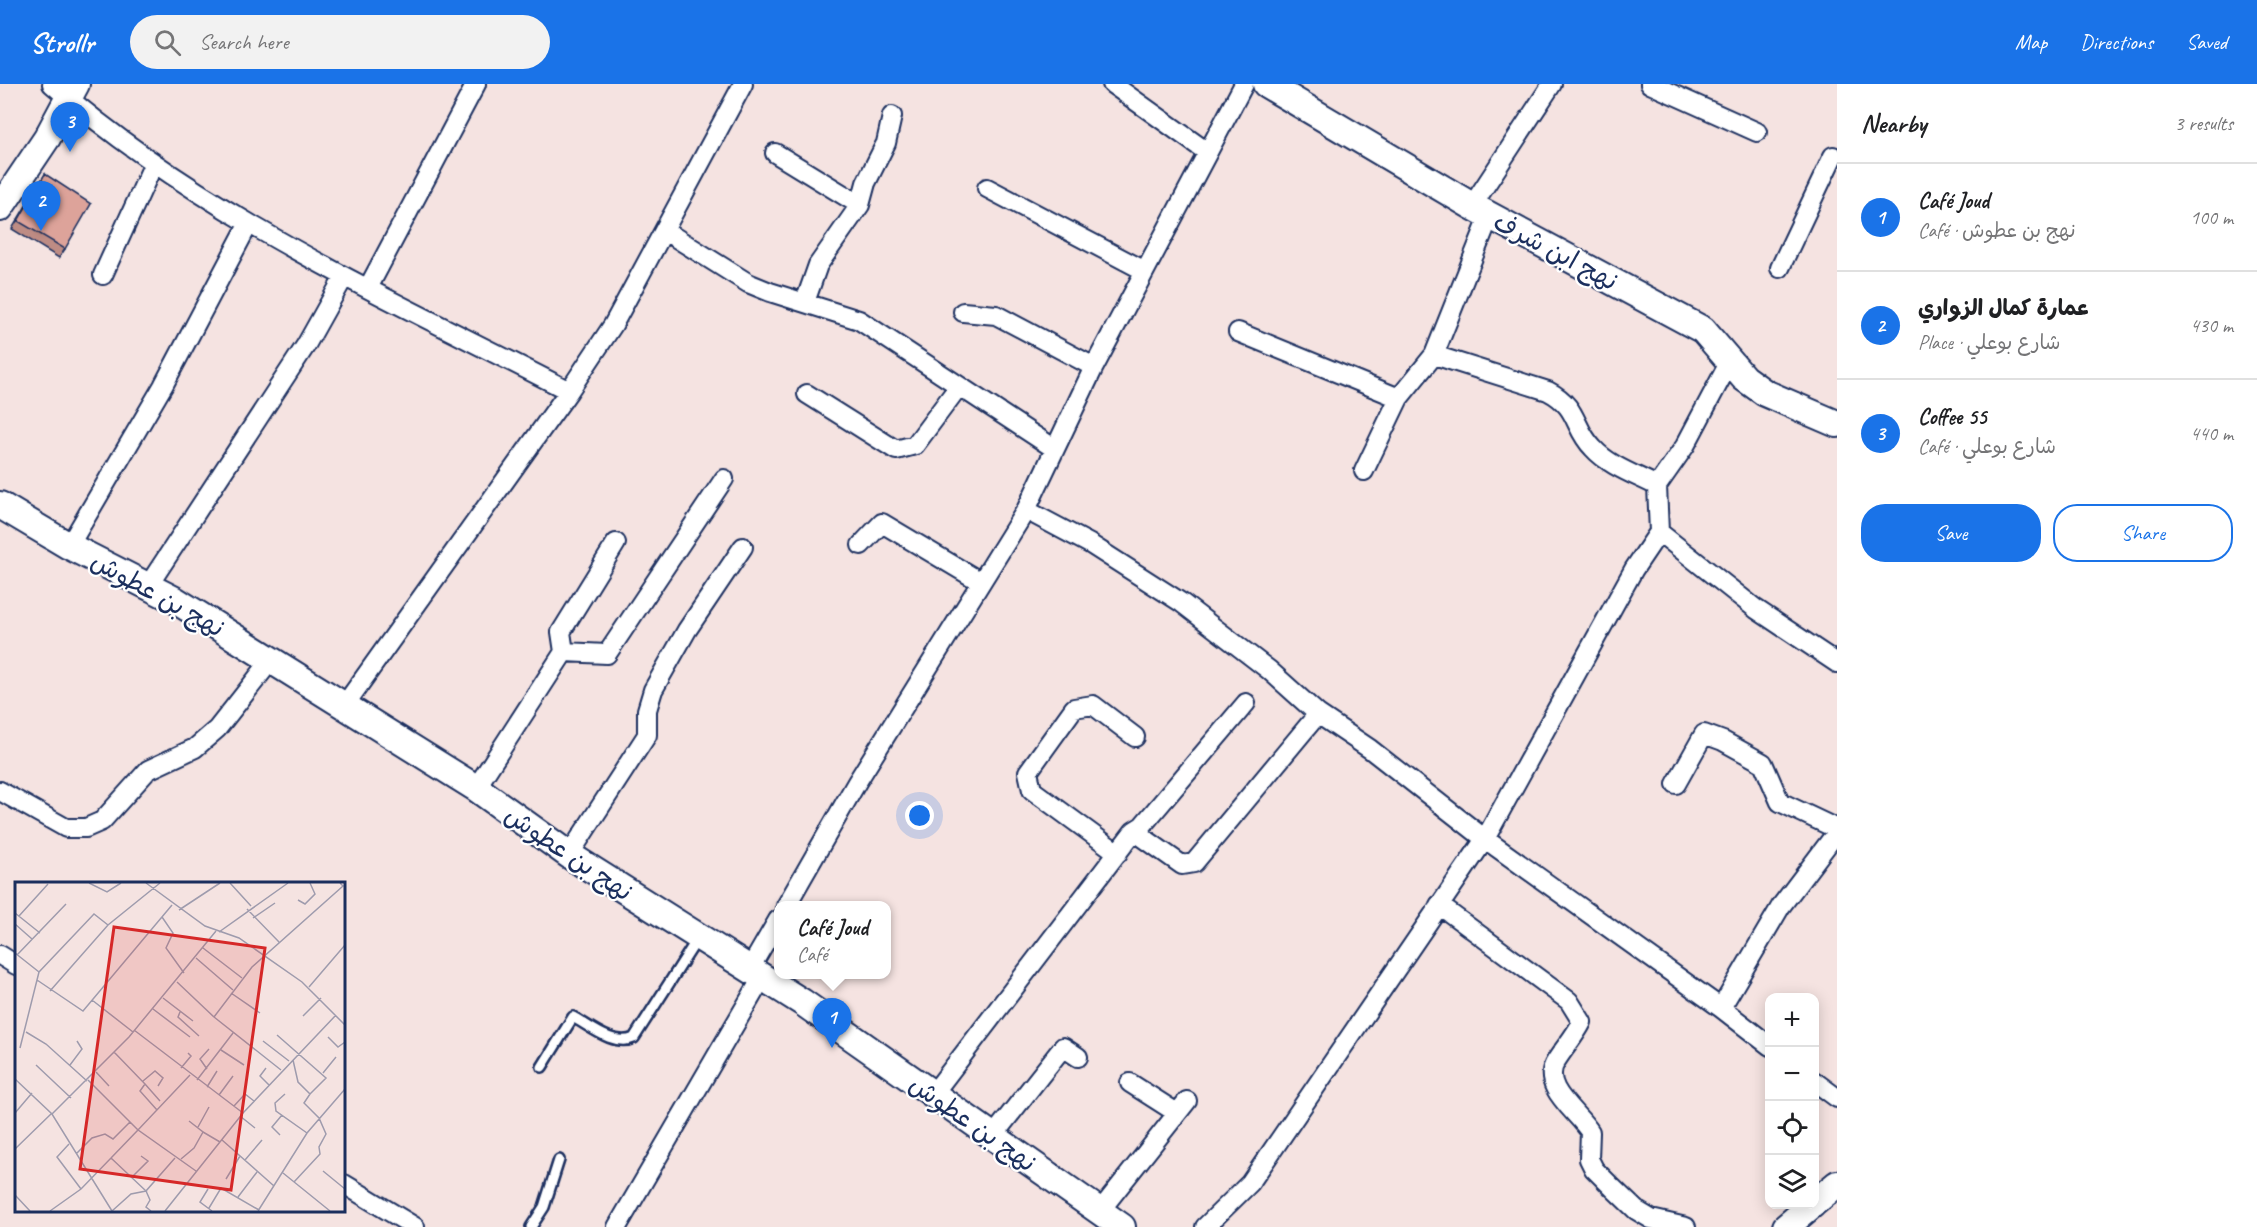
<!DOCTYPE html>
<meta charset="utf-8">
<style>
:root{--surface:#fff;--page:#f2f2f2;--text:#202124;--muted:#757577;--line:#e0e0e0;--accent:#1a73e8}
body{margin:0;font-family:Caveat,"Playpen Sans Arabic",sans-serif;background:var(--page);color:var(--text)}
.controls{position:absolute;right:18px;bottom:18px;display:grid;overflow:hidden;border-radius:12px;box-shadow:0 3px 15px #0003}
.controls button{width:54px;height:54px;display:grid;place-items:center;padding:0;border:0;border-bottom:2px solid var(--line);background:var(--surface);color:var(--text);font:30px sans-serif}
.you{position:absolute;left:920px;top:732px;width:21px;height:21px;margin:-15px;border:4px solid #fff;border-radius:50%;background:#1a73e8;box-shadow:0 0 0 9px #1a73e833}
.badge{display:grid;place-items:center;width:39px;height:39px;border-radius:50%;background:var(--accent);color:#fff;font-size:20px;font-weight:700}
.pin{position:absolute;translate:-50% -50px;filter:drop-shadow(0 2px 3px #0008)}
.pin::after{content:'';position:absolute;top:32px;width:21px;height:18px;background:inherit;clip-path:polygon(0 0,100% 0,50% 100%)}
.popup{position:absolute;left:774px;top:817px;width:117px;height:78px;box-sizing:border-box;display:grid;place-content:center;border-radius:12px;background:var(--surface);filter:drop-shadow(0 2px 4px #0005);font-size:20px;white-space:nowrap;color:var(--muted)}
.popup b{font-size:22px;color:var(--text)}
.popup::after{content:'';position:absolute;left:50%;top:100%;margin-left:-12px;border:12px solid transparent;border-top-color:var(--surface)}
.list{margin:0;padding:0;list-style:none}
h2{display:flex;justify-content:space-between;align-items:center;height:78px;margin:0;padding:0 24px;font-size:26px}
h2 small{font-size:20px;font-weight:400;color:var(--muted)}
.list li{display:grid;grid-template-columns:39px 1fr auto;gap:18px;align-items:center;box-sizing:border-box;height:108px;padding:0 24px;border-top:2px solid var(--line)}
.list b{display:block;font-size:22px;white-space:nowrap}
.list p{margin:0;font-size:20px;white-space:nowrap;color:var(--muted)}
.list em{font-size:20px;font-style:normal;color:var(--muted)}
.actions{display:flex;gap:12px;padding:18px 24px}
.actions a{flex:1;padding:14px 0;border:2px solid var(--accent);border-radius:24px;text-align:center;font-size:21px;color:var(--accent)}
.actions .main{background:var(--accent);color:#fff}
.icon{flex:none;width:33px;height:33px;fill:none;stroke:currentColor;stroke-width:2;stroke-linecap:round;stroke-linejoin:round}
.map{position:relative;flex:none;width:1837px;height:1143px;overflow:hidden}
header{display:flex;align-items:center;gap:36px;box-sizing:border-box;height:84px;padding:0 30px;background:var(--accent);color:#fff}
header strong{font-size:28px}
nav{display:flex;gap:33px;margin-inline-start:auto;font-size:21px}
.search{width:420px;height:54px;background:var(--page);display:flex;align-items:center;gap:15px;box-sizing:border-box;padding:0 21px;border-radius:33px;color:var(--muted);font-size:22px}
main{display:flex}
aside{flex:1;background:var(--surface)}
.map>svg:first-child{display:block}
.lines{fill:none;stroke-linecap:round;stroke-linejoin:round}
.lane-casing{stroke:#1b2f5e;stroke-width:14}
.street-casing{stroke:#1b2f5e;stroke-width:22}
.secondary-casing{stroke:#1b2f5e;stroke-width:30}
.lane{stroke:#fff;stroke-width:9}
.street{stroke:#fff;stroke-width:18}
.secondary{stroke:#fff;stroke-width:26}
.wall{fill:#be8c84;stroke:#1b2f5e;stroke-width:1.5}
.building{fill:#dda39a;stroke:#1b2f5e;stroke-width:1.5}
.labels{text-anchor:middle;stroke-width:4.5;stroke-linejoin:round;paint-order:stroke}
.street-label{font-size:26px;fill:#1b2f5e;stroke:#fff}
.inset-road{fill:none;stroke:#9e9bad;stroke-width:1.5}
.view{fill:#d62828;fill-opacity:0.15;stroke:#d62828;stroke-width:3}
.inset-edge{fill:none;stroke:#1b2f5e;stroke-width:3}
</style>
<header>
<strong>Strollr</strong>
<div class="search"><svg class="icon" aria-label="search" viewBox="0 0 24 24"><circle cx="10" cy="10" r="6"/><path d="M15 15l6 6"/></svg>Search here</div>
<nav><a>Map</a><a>Directions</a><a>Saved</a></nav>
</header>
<main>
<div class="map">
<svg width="1837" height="1143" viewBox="0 0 1837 1143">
<rect width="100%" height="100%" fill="#f5e3e1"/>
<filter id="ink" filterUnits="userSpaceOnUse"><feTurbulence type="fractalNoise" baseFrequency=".0167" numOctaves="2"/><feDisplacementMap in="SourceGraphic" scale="12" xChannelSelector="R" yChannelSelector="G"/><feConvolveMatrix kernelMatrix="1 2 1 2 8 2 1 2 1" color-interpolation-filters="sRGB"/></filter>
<g filter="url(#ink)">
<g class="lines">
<defs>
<path id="lane" d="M542 983 573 933C591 943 614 963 634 954L698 854
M531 1143 544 1123 559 1076"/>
<path id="street" d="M52 0C204 133 391 215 569 307L344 622
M1112 0 1207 68
M1650 0 1757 48
M775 69 860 121
M987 104 1145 187
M1472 122 1552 0
M665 147 748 199 770 208 859 236 1055 365
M1780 184 1833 72
M103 191 154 79
M368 204 476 0
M805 218 818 181 860 121 866 99 886 59 892 32
M963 228 996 231 1094 283
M1238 248 1399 314
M1434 271 1490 131
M569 307 613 241 743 0
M807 310 896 366 915 361 959 302
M1364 387 1399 314 1434 271 1548 307C1579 323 1573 344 1593 364 1609 382 1636 391 1657 402
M1026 426 1090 460 1182 519 1269 586 1318 630 1370 665 1485 755 1250 1099 1205 1143
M1659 448 1756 525 1837 579
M861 461 882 439 981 498
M69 462 163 302 248 141
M148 502 306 261 344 193
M564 568 607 570 724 395
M1676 700 1704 650 1723 657 1763 679 1780 718 1837 745
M476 704 564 568 561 548 616 459
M0 707 66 744H86L102 737 148 686 195 664 217 645 272 575
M1134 747 1142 742 1246 619
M1118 769 1032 706 1028 688 1074 624 1093 621 1135 653
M569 771 647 651V626L653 606 687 546 743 463
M1439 821 1569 917 1582 938C1575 952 1564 964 1556 977 1539 1003 1578 1028 1590 1048L1589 1075 1594 1085 1613 1104 1636 1126 1651 1135 1686 1143
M786 822 857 698 1026 426 1094 283 1244 0
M0 871 16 881
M749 886 778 836
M1721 924 1485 755 1634 485 1659 448 1657 402 1685 362 1729 279
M1770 962 1721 924 1781 822 1837 748
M1814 997 1837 1014
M1130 999 1177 1029
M933 1010 1134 747 1182 781 1194 779 1318 630
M993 1052 1063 963 1078 973
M344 1100 415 1143
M1100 1127 1187 1017
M617 1143 762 894"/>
<path id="secondary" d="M1266 0 1472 122 1703 246 1744 294 1765 309 1837 340
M0 124 47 54 76 0
M0 421 69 462 175 516 476 704 569 771 802 918 1122 1143
M1814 1119 1837 1100
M1786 1143 1813 1120"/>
</defs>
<use href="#lane" class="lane-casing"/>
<use href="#street" class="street-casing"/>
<use href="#secondary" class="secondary-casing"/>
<use href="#lane" class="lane"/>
<use href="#street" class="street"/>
<use href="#secondary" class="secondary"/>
</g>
<path class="wall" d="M45 90 65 165 59 174 12 145Z"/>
<path class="building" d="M45 90 91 120 65 165 18 137Z"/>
</g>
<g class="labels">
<g class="street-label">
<text transform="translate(1556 167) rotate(28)" y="9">نهج ابن شرف</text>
<text transform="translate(158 510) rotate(29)" y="9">نهج بن عطوش</text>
<text transform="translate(569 769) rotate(34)" y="9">نهج بن عطوش</text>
<text transform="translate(973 1039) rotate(35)" y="9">نهج بن عطوش</text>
</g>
</g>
<g transform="translate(15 798)">
<rect width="330" height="330" fill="#f5e3e1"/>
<path class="inset-road" d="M74 1 92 10 106 1M131 1 190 44 224 56 287 100 330 143M215 1 236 24M283 18 290 22 300 12 295 1M232 27 264 60M164 28 205 1M0 31 25 51M4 34 33 2M147 35 158 51 151 66 169 91M238 36 260 21M0 42 17 57M204 50 273 1M188 66 227 96M0 71 24 90 5 166M2 73 51 22M181 76 218 108M24 90 79 32 93 43M22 98 68 129 157 23M162 100 199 135 237 85 328 4 325 1M294 105 330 63M35 109 93 43 145 1M216 111 245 131M148 116 178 139M77 118 118 150M138 127 175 155M165 130 163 135 184 154M288 134 306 116M199 135 266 188M119 148 228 231M11 150 31 162 72 199M262 153 311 196 295 212 283 200 278 178M313 155 323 165 330 160M248 159 274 179M206 168 229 183M99 170 130 202 125 209 142 228M21 183 56 216M55 183 67 167 62 159M166 186 176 174 173 171M251 186 245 194 254 203M192 187 185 177 194 167M81 190 94 204M308 191 321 175M0 197 37 232 97 329M73 198 123 248 175 193M182 198 218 151M128 199 140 189 148 196 143 204M130 202 145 219M192 205 202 189M270 212 260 221 261 229 292 251M204 213 218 194M219 224 230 212 239 219M0 231 17 211M37 232 114 155 201 49M225 234 240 246M183 245 194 225M188 250 205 260M265 253 257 245 267 233M207 258 259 304M54 262 42 275 66 307M0 267 37 231M61 272 77 256 90 252 98 257 115 240M96 276 123 248 181 289M166 277 179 266 188 250 174 239M230 278 247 258M308 289 330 307M268 291 315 329M117 295 133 279 126 274M211 297 225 274M279 300 305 272 304 265 311 252 304 236 289 221 295 212M193 307 185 320 197 329M0 313 15 329M223 315 242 290M194 326 206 306 244 328M35 329 66 307 96 276 131 309 116 312 97 329M136 329 131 325 135 318 131 309 160 276M150 329 228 231 321 133M243 329 292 251 330 207"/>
<path class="view" d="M99 45 250 66 216 308 65 287Z"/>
<rect width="330" height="330" class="inset-edge"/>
</g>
</svg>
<div class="controls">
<button>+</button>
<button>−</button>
<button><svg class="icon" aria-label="locate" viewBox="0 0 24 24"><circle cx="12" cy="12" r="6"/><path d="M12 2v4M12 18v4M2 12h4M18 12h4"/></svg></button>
<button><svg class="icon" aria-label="layers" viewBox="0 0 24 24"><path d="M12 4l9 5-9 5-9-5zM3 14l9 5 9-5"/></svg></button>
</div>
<div class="you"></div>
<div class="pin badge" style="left:832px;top:964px">1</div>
<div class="popup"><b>Café Joud</b>Café</div>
<div class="pin badge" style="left:41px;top:147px">2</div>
<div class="pin badge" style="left:70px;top:68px">3</div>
</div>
<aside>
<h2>Nearby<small>3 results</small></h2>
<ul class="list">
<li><span class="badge">1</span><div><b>Café Joud</b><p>Café · نهج بن عطوش</p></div><em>100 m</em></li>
<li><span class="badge">2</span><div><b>عمارة كمال الزواري</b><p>Place · شارع بوعلي</p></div><em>430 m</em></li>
<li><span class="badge">3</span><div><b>Coffee 55</b><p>Café · شارع بوعلي</p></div><em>440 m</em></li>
</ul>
<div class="actions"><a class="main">Save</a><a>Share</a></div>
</aside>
</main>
